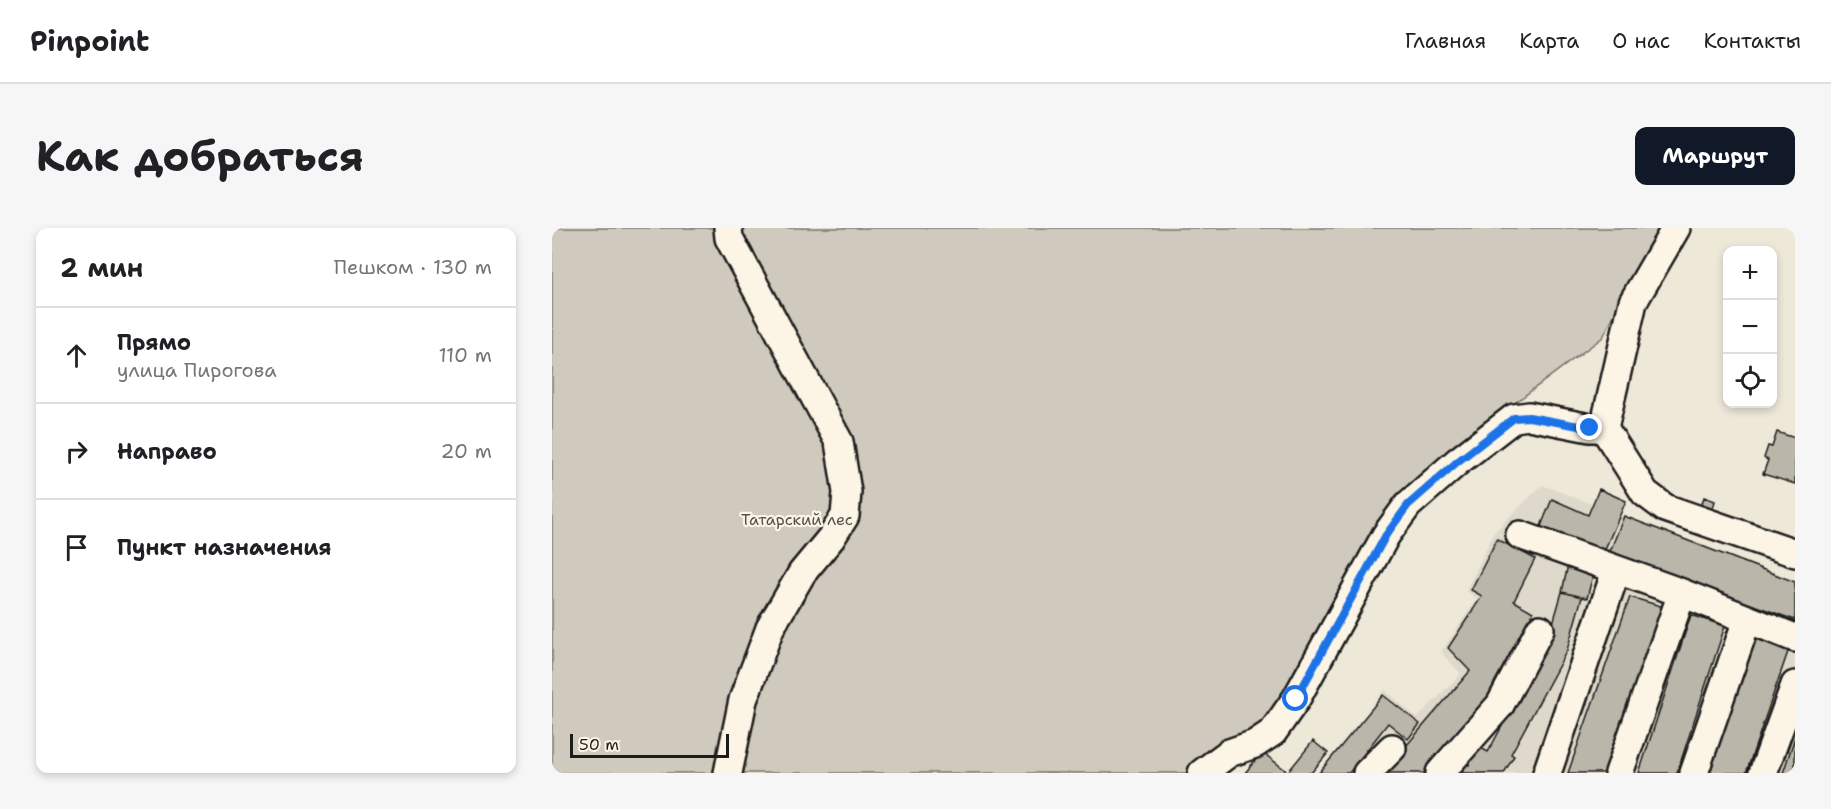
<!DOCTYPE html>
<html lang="ru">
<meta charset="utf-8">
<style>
:root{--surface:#fff;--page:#f6f6f6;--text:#202124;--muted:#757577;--line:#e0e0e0;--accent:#111827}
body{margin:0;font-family:"Shantell Sans",sans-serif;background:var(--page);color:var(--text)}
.controls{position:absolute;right:18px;top:18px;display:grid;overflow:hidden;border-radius:12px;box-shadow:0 3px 9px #0003}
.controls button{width:54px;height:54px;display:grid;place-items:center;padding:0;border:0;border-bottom:2px solid var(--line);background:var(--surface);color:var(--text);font:30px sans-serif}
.scale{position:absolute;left:18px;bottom:15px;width:159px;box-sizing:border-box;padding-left:6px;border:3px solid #1c1c1c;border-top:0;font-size:16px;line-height:21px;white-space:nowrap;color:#1c1c1c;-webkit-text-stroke:4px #fcf5e5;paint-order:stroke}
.stop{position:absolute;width:18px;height:18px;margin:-14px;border:4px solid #1a73e8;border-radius:50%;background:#fff}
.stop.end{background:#1a73e8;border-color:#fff;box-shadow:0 2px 6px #0008}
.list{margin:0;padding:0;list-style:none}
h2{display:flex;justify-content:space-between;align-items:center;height:78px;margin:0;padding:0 24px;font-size:26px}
h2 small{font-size:20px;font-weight:400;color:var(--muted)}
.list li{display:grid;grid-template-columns:39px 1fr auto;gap:18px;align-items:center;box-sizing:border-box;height:96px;padding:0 24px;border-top:2px solid var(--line)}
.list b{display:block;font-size:22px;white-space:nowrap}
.list p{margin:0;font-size:20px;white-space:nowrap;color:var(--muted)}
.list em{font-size:20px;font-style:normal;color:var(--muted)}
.icon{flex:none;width:33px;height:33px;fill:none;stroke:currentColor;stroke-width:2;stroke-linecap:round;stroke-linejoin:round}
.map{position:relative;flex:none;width:1243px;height:545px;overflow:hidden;border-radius:12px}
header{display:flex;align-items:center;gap:36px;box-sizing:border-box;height:84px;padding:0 30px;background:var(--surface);border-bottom:2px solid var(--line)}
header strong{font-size:28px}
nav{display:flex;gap:33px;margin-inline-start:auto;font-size:21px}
.intro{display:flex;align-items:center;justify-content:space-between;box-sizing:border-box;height:144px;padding:0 36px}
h1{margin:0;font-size:42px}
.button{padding:15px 27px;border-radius:12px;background:var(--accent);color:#fff;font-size:21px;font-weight:700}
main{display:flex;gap:36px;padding:0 36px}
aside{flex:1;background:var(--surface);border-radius:12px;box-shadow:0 3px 9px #0003}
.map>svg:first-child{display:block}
.built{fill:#ded9cb}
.green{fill:#cfcabd;stroke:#76736c;stroke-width:1.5}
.building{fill:#bab6aa;stroke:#1c1c1c;stroke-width:1.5}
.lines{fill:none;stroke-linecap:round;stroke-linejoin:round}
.minor-casing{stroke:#1c1c1c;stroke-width:32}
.minor{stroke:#fcf5e5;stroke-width:27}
.route{stroke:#1a73e8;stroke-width:8}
.labels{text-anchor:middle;stroke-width:4.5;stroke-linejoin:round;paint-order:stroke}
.park-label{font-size:16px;fill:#52504c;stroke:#fcf5e5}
</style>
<header>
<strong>Pinpoint</strong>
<nav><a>Главная</a><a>Карта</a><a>О нас</a><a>Контакты</a></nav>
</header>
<div class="intro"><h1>Как добраться</h1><a class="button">Маршрут</a></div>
<main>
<aside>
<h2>2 мин<small>Пешком · 130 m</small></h2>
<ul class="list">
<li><svg class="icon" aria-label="ahead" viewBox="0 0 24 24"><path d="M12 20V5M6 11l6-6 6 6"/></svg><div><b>Прямо</b><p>улица Пирогова</p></div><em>110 m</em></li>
<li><svg class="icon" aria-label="right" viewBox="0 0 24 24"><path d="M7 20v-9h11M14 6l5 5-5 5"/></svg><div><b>Направо</b></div><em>20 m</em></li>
<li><svg class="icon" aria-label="arrive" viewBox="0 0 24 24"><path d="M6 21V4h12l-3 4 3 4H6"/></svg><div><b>Пункт назначения</b></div></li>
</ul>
</aside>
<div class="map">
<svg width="1243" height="545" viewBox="0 0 1243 545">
<rect width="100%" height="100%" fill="#eee8d9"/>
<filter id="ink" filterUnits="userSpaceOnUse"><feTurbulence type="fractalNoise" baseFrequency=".0167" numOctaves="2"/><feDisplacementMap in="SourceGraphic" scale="12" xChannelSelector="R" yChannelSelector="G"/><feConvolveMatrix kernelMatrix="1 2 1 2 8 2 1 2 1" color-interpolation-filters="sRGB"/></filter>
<g filter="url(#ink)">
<path class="built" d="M990 257 1243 352V545H765L833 462 865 490 909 446 889 424 925 371 914 363 942 304Z"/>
<path class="green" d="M0 0H1111L1071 69 1051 109 948 186 840 276 731 469 703 500 653 526 634 545H0Z"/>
<path class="building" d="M1225 204 1243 210V256L1211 246 1216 232 1212 230 1216 218 1220 219Z
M1047 261 1074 273 1049 330 987 303 1000 271 1036 287Z
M1152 269 1163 273 1159 288 1147 284Z
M1072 288 1243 354V392L1057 326Z
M945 311 983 331 962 373 981 384 942 455 948 460 872 545H831L918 443 896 420 930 368 919 362Z
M1016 337 1042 343 1035 370 1010 364Z
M1010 364 1030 369 1015 422 959 526 962 528 952 545H907L913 535 917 537 927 519 936 524 996 413Z
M1078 369 1112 379 1055 545H1016Z
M1139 387 1173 398 1125 545H1087Z
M1205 406 1238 418 1194 545H1157Z
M831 467 868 496 856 511 836 495 797 545H767Z
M1243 509V545H1231Z
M761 513 776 525 759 545H693L710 524 736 544Z"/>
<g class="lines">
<defs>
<path id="minor" d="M176 0 177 10 287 214 295 264 293 288 279 310 250 345 218 400 191 472 176 545
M1124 0 1081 74 1052 200 1093 265 1113 280 1243 325
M968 307 1130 365 1243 410
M650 545 677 525 703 516 721 504 744 471 834 307 856 277 905 234 962 190 977 188 1038 200H1052
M815 545 840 520
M888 545 948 477 988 401
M995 545 1064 343
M1067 545 1130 365
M1142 545 1195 392
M1211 545 1243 457"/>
</defs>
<use href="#minor" class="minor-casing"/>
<use href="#minor" class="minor"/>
</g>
</g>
<g class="lines" filter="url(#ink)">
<path class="route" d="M744 471 834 307 856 277 905 234 962 190 977 189 1038 200"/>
</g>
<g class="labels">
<g class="park-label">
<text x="245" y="297">Татарский лес</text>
</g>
</g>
</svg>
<div class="controls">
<button>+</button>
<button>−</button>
<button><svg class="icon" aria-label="locate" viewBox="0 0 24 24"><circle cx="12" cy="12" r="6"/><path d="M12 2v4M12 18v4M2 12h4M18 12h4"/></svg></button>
</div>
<div class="scale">50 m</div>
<div class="stop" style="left:744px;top:471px"></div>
<div class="stop end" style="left:1038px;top:200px"></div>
</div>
</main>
